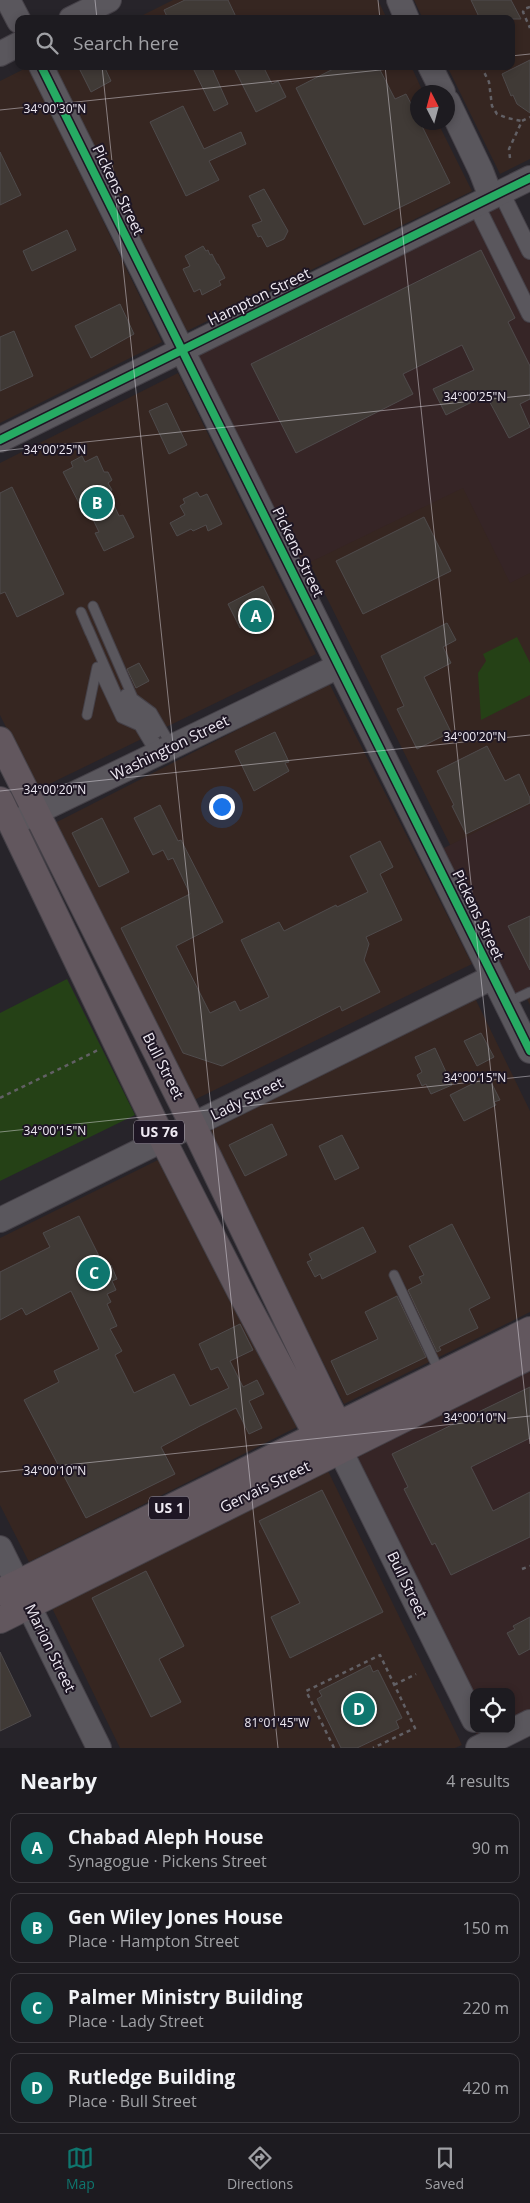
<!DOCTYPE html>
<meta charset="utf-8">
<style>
:root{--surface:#1d1b20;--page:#2a282d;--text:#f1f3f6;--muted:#a0a1a5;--line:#3b393e;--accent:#0f766e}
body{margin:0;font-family:"Open Sans",sans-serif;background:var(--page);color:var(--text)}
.controls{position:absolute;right:15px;bottom:15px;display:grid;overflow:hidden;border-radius:10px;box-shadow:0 2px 8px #0003}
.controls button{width:45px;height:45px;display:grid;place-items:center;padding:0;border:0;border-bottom:1px solid var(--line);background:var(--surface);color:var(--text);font:25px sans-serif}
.compass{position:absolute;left:410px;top:85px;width:45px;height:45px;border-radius:50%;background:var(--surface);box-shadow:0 2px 8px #0003;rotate:354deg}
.you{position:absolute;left:221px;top:806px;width:18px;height:18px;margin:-12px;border:4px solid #fff;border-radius:50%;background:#1a73e8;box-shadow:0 0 0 8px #1a73e833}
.badge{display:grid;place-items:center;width:32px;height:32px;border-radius:50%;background:var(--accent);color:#fff;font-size:16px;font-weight:700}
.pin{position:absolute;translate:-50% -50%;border:2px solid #fff;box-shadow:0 1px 5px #0006}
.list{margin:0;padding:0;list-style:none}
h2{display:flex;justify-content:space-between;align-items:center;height:65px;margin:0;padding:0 20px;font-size:21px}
h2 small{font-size:16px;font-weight:400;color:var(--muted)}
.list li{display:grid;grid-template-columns:32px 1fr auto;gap:15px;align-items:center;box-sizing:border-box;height:70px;margin:0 10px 10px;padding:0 10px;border:1px solid var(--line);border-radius:10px}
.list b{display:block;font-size:19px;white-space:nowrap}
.list p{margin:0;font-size:16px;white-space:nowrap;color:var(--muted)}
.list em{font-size:16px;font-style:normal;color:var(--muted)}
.icon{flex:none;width:28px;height:28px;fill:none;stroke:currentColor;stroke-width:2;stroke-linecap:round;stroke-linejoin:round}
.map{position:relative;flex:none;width:530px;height:1748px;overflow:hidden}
.search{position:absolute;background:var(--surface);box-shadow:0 2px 8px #0003;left:15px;right:15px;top:15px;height:55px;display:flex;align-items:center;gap:12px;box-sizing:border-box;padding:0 18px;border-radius:10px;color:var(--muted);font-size:19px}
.sheet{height:385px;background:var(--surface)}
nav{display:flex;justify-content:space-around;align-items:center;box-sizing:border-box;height:70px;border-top:1px solid var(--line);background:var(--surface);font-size:14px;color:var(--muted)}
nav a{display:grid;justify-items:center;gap:2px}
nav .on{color:var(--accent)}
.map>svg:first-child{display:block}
.commercial{fill:#362621}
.education{fill:#362526}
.green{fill:#254116}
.building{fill:#403a36;stroke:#4f4b4c}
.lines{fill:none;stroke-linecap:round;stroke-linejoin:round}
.lane-casing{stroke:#454148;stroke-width:11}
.street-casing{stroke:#454148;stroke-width:18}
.secondary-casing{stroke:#454148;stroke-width:26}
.primary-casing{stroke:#454148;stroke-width:28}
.path{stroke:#626065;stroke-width:2.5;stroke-dasharray:4 4;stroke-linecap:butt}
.lane{stroke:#5a575d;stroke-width:9}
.street{stroke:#5a575d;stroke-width:16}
.secondary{stroke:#5a575d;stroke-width:24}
.primary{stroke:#62575e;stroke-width:26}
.cycleway-casing{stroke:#1e1624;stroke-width:11}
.cycleway{stroke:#26ab63;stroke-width:8}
.ticks{fill:none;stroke:#efeaf3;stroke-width:1;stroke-opacity:0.45}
.labels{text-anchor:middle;stroke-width:4;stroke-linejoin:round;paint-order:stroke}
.shield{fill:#1e1624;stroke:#b0aab5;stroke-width:1}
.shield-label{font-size:14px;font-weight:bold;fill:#efeaf3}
.street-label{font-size:15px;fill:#efeaf3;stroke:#1e1624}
.ticks-label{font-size:12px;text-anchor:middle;fill:#efeaf3;stroke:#1e1624;stroke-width:4;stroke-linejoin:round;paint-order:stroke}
</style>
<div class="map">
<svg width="530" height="1748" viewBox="0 0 530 1748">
<rect width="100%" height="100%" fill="#27242a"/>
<path class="commercial" d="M173 0H378L387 19H135Z
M414 0H530V159L500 174 447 66H511V19H423Z
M53 66H411L423 92H418V122L438 123 472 191 185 332Z
M28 67 162 342 0 423V81Z
M178 373 316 654 37 790 0 715V463Z
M530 443V1005L305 554Z
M329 683 472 964 192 1101 53 824Z
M475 998 530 1111V1312L344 1404 206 1133Z
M164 1157 299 1426 29 1562 0 1505V1238Z
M328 1471 462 1745 455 1748H120L52 1608Z"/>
<path class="education" d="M499 196 530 260V573L510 583 463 488 288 573 180 351Z
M530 805V989L511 999 436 852Z
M530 1344V1723L482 1746 474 1729H511V1692H474V1728L333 1441Z"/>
<path class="green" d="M517 637 530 663V695L481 720 478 673 486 661 483 654Z
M67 979 135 1115 0 1181V1013Z"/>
<path class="building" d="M185 0H228L237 19H168L164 10Z
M471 0H511L521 19H480Z
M530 60V113L517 104 513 95 511 96 502 74Z
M78 66H104L111 81 91 92Z
M192 66H211L228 104 214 111Z
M233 66H263L272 84 278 81 286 97 256 112Z
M339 66H378L395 99 406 94 418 117V122H420L450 183 364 225 296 88Z
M183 106 204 149 241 132 246 144 209 161 219 180 186 196 150 122Z
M0 152 21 195 0 205Z
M264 189 288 231 284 239 267 247 261 236 258 237 252 225 262 221 249 196Z
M67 230 76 250 32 271 23 251Z
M203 246 206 251 208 250 210 255 212 254 217 264H218L225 278 219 281 221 285 202 295 200 289 194 292 183 269 190 266 185 256Z
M481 250 515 318 508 322 530 366V399L520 404 530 427 509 438 486 395 446 415 433 389 474 370 462 345 403 374 413 394 296 453 251 364Z
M120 304 134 334 91 358 75 326Z
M14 331 33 376 0 391V337Z
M167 403 187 445 169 454 149 411Z
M82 456 85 462 97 456 104 472H108L112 480 108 483 112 490 109 494 119 516 123 515 134 537 104 551 95 533 99 532 88 509 83 511 63 472 73 467 71 462Z
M12 487 64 594 17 617 5 592 0 594V493Z
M197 492 200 497 207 494 222 524 208 531 206 525 193 531 191 529 177 536 170 523 185 515 180 506 185 503 183 499Z
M424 517 451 571 363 614 336 561Z
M263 586 275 610 240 628 228 604Z
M447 623 456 640 443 647 451 663 424 677 451 732 417 749 397 709 404 706 381 656Z
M139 663 149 681 136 688 127 669Z
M275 732 289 762 285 763 289 771 254 791 235 751Z
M487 746 505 781 519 774 530 798V803L466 834 452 806 454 805 437 771Z
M160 805 178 841 181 840 223 922 176 946 210 1013 235 1001 240 1011 269 997 241 940 279 922 284 931 336 905 337 907 368 892 350 856 380 841 393 867 380 874 402 920 366 937 369 944 364 960 380 992 342 1011 340 1006 222 1066 183 1053 121 928 190 894 173 858 168 860 163 850 153 855 134 818Z
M102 818 129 872 99 887 72 833Z
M530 916V970L508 926Z
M481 1033 494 1057 477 1066 464 1041Z
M435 1048 452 1085 431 1094 426 1084 422 1086 417 1075 422 1072 415 1057Z
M488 1076 500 1100 494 1102 496 1105 464 1121 450 1095Z
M272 1124 287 1155 245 1176 229 1145Z
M342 1135 359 1168 335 1180 319 1146Z
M79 1216 105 1268 111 1265 117 1279 112 1281 116 1290 107 1294 111 1302 107 1304 117 1326 110 1329 122 1351 115 1355 134 1393 174 1374 190 1406 229 1388 218 1367 211 1370 199 1344 240 1324 253 1350 230 1361 243 1387 257 1380 264 1394 249 1401 262 1428 249 1434 236 1408 200 1426 161 1447 175 1474 86 1518 24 1400 59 1382 54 1371 99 1349 71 1291 26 1315 22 1308 0 1320V1272L50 1247 43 1233Z
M452 1224 490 1298 469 1309 478 1328 439 1347 441 1350 437 1352 408 1290 422 1283 419 1277 424 1275 409 1246Z
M363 1227 376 1252 322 1279 320 1274 315 1277 307 1262 312 1260 309 1254Z
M397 1296 426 1357 347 1395 331 1361 378 1339 365 1312Z
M530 1387V1438L471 1467 493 1511 530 1492V1537L451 1575 435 1543 432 1545 404 1489 408 1487 392 1454Z
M322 1490 383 1612 290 1658 271 1617 300 1603 259 1521Z
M146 1571 184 1646 159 1659 181 1702 151 1717 92 1598Z
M530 1617V1649L519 1655 507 1633 515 1629 513 1626Z
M0 1652 31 1716 0 1731Z
M370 1665 373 1672 378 1670 402 1718 396 1721 399 1728 357 1748H341L317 1699 322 1696 319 1691Z"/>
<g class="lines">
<defs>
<path id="lane" d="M93 606 133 698 152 712 171 745
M81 612 90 633
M88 628 125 713 144 722 161 751
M98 669 121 718 139 726 154 751
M125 694 131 707 147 717 157 733
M87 715 97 667
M507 1003 530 992
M394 1275 440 1373"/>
<path id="street" d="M501 192 530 251
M476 205 530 314"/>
<path id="secondary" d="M8 0 19 21
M399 0 407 19
M71 19 109 0
M0 54 19 44
M41 66 530 1051
M430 66 443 92
M448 102 481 171 491 197
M0 440 530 178
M20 820 339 666
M0 1220 493 977
M340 1450 474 1720
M0 1548 99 1748
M478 1748 530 1722"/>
<path id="primary" d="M0 740 193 1125 329 1407 338 1424 340 1450
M0 800 163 1140 240 1291 316 1434 340 1450
M0 1592 530 1330
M0 1620 530 1356"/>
</defs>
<use href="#lane" class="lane-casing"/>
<use href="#street" class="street-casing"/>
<use href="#secondary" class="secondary-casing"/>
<use href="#primary" class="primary-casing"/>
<path class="path" d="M530 7 524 9 523 12 530 28
M481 66 489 82 492 106 497 114 507 118 522 121
M510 158 509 149 522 121 530 117
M0 1098 98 1050
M522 1569 530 1566
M394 1685 416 1674
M334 1748 306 1691 380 1655 415 1728 373 1748"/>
<use href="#lane" class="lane"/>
<use href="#street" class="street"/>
<use href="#secondary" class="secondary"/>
<use href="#primary" class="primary"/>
<defs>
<path id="cycleway" d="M41 66 530 1051
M0 440 530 178"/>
</defs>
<use href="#cycleway" class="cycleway-casing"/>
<use href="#cycleway" class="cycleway"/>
</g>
<path class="ticks" d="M95 0 97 19M378 0 380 19M511 56 530 54M102 66 278 1748M385 66 530 1444M0 110 418 66M0 451 530 395M0 791 530 735M0 1132 530 1076M0 1472 530 1416"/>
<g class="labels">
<g class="shield">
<rect x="134" y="1120.5" width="50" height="23" rx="4"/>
<rect x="149" y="1496.5" width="40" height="23" rx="4"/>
</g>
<g class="shield-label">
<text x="159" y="1137">US 76</text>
<text x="169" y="1513">US 1</text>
</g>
<g class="street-label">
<text transform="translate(118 190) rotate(64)" y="5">Pickens Street</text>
<text transform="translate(259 297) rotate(-26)" y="5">Hampton Street</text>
<text transform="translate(298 552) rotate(64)" y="5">Pickens Street</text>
<text transform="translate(170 748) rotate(-26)" y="5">Washington Street</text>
<text transform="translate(478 915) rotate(64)" y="5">Pickens Street</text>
<text transform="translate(163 1066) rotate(63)" y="5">Bull Street</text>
<text transform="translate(247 1099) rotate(-26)" y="5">Lady Street</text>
<text transform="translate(265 1487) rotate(-26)" y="5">Gervais Street</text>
<text transform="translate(407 1585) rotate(64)" y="5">Bull Street</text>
<text transform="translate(50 1648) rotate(64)" y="5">Marion Street</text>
</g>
</g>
<g class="ticks-label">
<text x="55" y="113">34°00'30"N</text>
<text x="475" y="401">34°00'25"N</text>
<text x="55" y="454">34°00'25"N</text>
<text x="475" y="741">34°00'20"N</text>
<text x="55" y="794">34°00'20"N</text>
<text x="475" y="1082">34°00'15"N</text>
<text x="55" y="1135">34°00'15"N</text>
<text x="475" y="1422">34°00'10"N</text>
<text x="55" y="1475">34°00'10"N</text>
<text x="277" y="1727">81°01'45"W</text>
</g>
</svg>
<div class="controls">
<button><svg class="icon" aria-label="locate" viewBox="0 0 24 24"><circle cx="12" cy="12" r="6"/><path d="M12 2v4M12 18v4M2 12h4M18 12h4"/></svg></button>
</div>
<svg class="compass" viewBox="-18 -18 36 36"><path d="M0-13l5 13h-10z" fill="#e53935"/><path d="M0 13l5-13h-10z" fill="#a0a1a5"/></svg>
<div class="you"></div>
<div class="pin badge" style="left:256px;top:616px">A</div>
<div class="pin badge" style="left:97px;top:503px">B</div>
<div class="pin badge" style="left:94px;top:1273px">C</div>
<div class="pin badge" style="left:359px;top:1709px">D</div>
<div class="search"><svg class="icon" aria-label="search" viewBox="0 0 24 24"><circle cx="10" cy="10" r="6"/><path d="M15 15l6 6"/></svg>Search here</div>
</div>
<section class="sheet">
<h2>Nearby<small>4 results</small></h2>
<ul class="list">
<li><span class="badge">A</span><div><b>Chabad Aleph House</b><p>Synagogue · Pickens Street</p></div><em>90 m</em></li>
<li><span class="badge">B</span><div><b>Gen Wiley Jones House</b><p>Place · Hampton Street</p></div><em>150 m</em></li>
<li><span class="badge">C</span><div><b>Palmer Ministry Building</b><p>Place · Lady Street</p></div><em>220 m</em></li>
<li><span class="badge">D</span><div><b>Rutledge Building</b><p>Place · Bull Street</p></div><em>420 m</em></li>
</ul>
</section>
<nav>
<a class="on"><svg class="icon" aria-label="map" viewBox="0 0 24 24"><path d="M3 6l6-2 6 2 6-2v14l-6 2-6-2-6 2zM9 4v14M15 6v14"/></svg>Map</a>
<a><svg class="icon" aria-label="directions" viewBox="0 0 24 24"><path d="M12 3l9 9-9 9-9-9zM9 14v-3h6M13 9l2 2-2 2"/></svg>Directions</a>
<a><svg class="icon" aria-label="saved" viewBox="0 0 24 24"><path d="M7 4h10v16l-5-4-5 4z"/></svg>Saved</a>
</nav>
